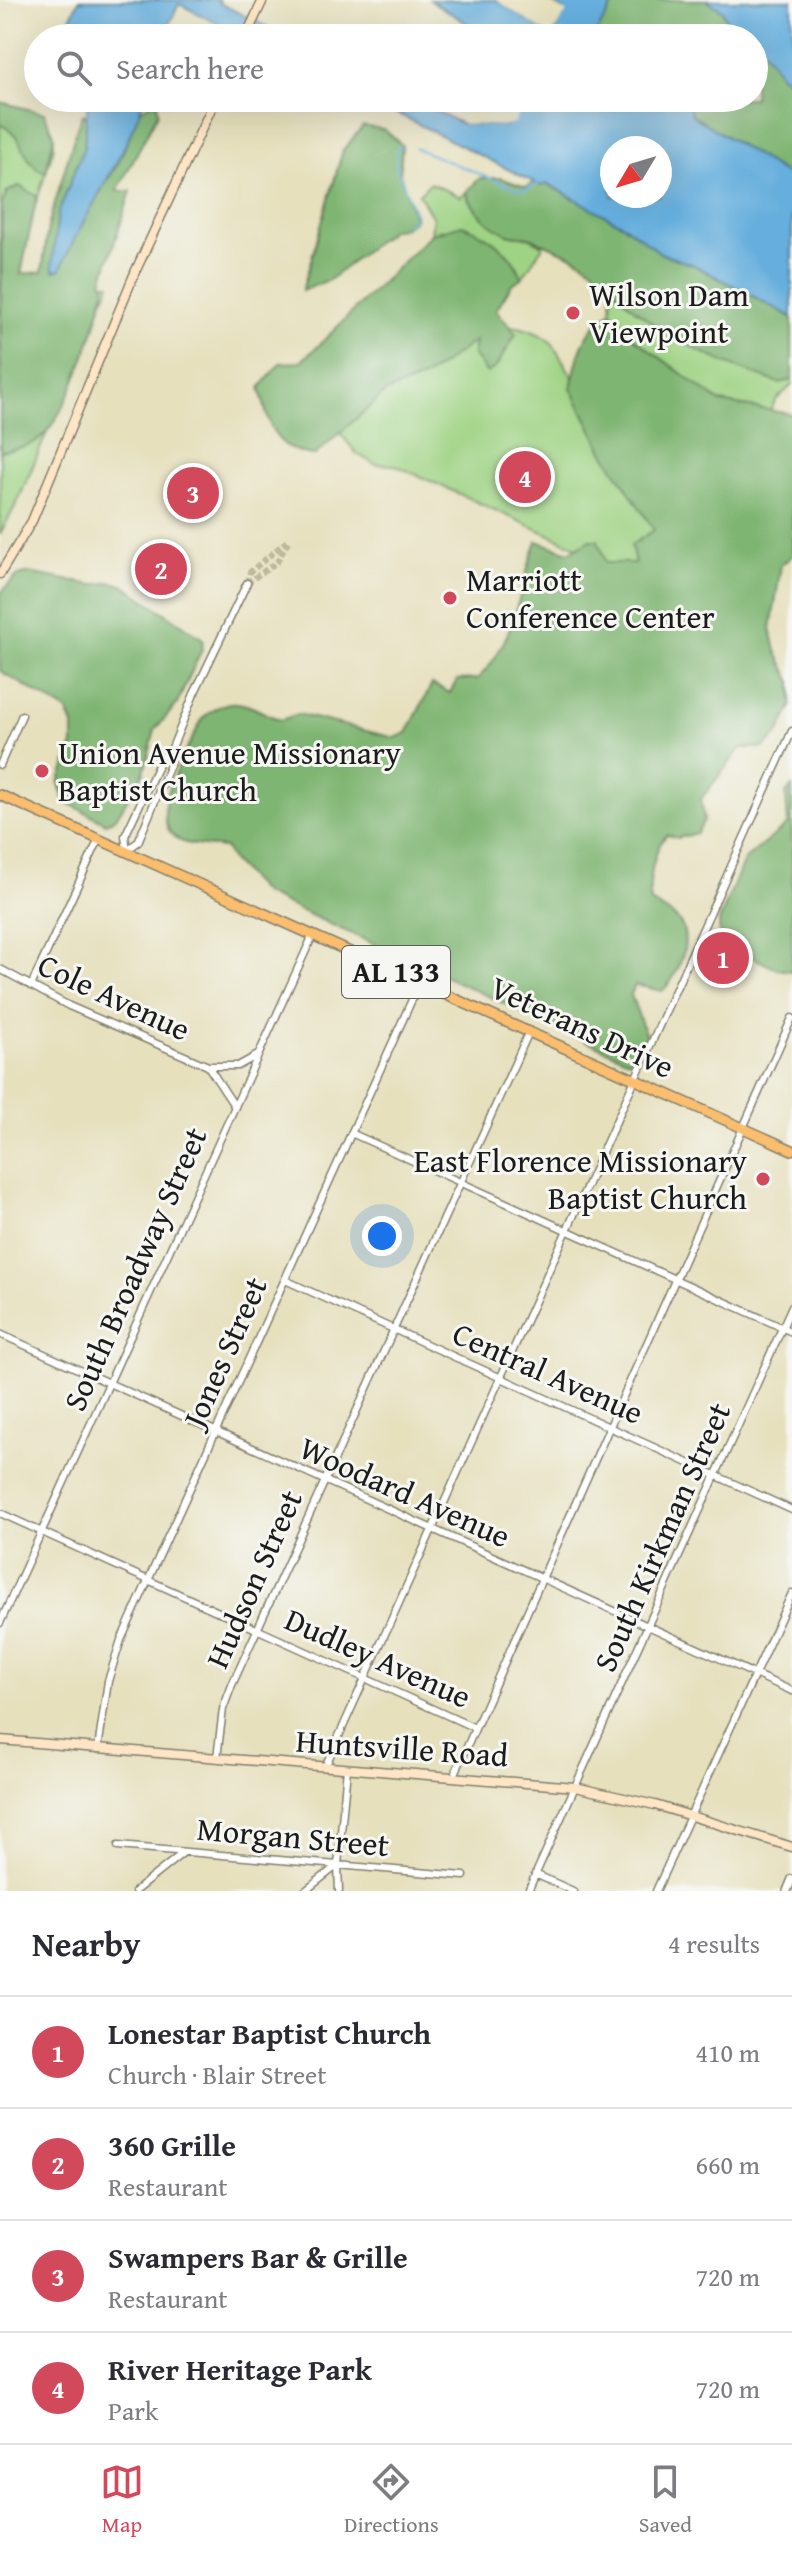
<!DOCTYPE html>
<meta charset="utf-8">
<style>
:root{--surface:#fff;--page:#f2f2f3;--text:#2b2b33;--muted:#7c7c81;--line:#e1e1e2;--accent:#d1495b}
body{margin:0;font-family:"Gentium Book Plus",serif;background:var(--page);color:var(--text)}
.compass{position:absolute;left:600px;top:136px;width:72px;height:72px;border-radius:50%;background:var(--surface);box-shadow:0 8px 32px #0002;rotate:232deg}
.you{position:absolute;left:382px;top:1236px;width:28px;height:28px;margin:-20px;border:6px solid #fff;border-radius:50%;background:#1a73e8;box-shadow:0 0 0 12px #1a73e833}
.badge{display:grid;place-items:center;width:52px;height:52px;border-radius:50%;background:var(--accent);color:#fff;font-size:26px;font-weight:700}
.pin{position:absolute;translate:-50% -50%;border:4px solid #fff;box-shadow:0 2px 8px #0006}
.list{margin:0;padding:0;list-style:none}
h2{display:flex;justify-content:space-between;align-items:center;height:104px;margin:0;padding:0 32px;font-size:34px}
h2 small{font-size:26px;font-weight:400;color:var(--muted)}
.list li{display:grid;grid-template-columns:52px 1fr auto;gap:24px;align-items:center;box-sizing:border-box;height:112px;padding:0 32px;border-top:2px solid var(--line)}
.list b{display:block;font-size:30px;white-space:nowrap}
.list p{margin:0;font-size:26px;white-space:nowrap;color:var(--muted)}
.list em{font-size:26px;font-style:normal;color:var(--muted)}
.icon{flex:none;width:44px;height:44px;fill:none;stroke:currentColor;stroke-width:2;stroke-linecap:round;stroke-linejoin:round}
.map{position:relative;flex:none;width:792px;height:1891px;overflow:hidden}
.search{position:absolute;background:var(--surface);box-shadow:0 8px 32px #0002;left:24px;right:24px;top:24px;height:88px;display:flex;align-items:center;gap:20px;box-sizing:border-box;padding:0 28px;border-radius:44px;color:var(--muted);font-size:30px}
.sheet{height:552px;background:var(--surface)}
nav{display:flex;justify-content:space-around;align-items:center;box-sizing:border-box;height:112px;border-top:2px solid var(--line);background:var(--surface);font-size:22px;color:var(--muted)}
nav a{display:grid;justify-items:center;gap:4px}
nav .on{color:var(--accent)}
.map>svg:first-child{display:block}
.green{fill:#9fd384;stroke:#5e7850;stroke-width:2}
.forest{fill:#7fb572;stroke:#4e6847;stroke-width:2}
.water{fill:#65aedd;stroke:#40657c;stroke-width:2;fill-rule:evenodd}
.pier{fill:#e6e0bd}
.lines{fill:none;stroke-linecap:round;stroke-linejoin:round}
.stream{stroke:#65aedd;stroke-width:2}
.minor-tunnel{stroke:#beb99d;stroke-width:6;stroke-dasharray:6 3;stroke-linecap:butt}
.minor-casing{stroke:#817e6c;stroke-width:9}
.tertiary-casing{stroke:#817e6c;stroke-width:10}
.secondary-casing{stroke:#817e6c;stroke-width:11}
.primary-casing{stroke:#817e6c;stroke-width:12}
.minor{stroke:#fff;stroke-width:6}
.tertiary{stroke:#fff;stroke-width:7}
.secondary{stroke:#fde5c5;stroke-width:8}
.primary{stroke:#fbbd6e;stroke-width:9}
.poi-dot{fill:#d1495b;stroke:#f6f6f2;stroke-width:3}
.labels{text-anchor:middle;stroke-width:6;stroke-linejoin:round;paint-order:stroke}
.shield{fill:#f6f6f2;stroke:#5d5d5c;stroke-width:2}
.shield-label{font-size:30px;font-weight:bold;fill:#1c1c1c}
.poi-label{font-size:32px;fill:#1c1c1c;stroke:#f6f6f2;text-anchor:start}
.street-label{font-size:32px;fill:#1c1c1c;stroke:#f6f6f2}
</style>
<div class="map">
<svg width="792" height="1891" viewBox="0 0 792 1891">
<rect width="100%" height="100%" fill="#f6f6f2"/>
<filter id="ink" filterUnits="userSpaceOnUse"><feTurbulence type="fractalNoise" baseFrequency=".0125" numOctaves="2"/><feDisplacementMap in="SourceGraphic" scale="16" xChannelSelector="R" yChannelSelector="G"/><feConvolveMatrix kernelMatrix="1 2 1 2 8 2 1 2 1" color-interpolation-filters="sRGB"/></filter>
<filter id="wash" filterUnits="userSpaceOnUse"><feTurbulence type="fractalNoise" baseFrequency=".006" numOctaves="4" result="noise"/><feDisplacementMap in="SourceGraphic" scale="32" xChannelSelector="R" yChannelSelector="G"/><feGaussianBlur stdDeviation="1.8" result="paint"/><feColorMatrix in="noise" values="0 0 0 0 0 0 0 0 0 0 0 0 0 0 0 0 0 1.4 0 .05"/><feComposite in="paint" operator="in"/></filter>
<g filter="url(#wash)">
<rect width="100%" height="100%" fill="#e6e0bd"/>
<path class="green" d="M0 102 44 113 54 135V147L28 228 21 274 84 278 110 284 18 501 0 534Z
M430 183 461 197 467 191 468 200 509 234 531 238 543 246 522 278 517 266 441 229 431 234 433 218 419 194Z
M612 287 637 311 779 383 792 380V385L776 400 769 412 720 402 635 339 611 311Z
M479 323C506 325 531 325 552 343L665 529 637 613 599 557 395 465 375 464 357 454 340 433 386 392 425 377Z"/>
<path class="forest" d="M616 0H706L722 10 735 38H593Z
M754 44 760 45 780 74 792 83V178L692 115 686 98 708 103 707 98H754Z
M157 100 158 113 117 191H131L102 281 105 286C99 322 68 413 42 437 31 447 14 449 0 451L2 204 7 192 19 186 37 196 21 274 42 272 48 227 77 127 83 114 89 118 84 147 58 214 60 270 79 225 119 162 140 110Z
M0 102 44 113 54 135 46 173C22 166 26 133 0 125Z
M363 126 385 130 402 145 400 174 415 219 406 227 391 230 331 279 302 291 343 150Z
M480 178H501L526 187 535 182 547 184 625 226 662 254 694 265 792 317V380L779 383C728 366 678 345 637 311 618 295 603 274 582 261 566 252 548 246 532 238 525 235 515 237 508 234 491 227 470 209 467 191Z
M462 225C489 235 512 251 522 278L512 284 496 310 516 334 496 367 487 373 473 355 475 341 425 377 386 392 315 455C272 451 269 424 260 388L280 363 300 362 316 348 431 234Z
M611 311 635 339 720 402 792 414V556L781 565 771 629 776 651 792 682V706L777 736 763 748H741L701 799 704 820 697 833 678 838 667 835C654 847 647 885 651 902 659 908 671 913 678 920 694 938 678 978 662 991L635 985 631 995 646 1036 636 1058 628 1060 264 894 232 861 225 848C211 846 193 847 181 841 140 821 189 747 203 718 235 689 248 708 281 720L298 714 395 738 407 733 432 684 450 693 457 680 477 679C516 644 518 588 537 541L569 552 590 540H598L606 563H635L631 545 654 530 604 453 571 388C578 354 582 332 611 311Z
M29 573 92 585 112 582 125 586 203 639 202 649 177 704 155 730 144 772 116 818 106 823 64 801 59 783 73 744V725L67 711 0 671V594L16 577Z
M792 787V971L777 969 720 942 719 921 744 860 788 824 786 793Z"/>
<path class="water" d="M79 0H220L219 3 290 38H246L179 4 162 38H60Z
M430 0H496L551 36 566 12 548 0H616L593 38H490Z
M706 0H792V83L780 74 760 45 754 44V38H735L722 10Z
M88 98H144C125 160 85 210 60 270L54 271 52 266 58 214 84 147Z
M366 98H410L462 124 506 126 512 120 519 98H686L692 115 792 178V317L694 265 662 254 625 226 548 184 541 186ZM612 148H660V196H612Z"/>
<path class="pier" d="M496 0H503L550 31 561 13 544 0 567 12 551 36Z
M514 98H526L514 123 506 126 462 124 464 120 505 122 504 115Z"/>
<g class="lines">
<path class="stream" d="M483 98 496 107
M401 146 397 149 396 166 416 216 406 227
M415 148 512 187 525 190 538 184"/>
</g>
</g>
<g filter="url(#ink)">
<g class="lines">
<path class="minor-tunnel" d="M247 583 277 562 289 540
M247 583 250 572 287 541"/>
<defs>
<path id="minor" d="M172 748 161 759 125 836 127 850 138 842 170 765 172 748 194 694 247 583
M0 765 22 715
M0 969 69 1006 208 1066 235 1107
M31 986 99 839
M208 1066H238L256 1056
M351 1133 792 1332
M285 1280 792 1510
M0 1334 792 1691
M0 1513 475 1728
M0 1623 313 935
M98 1749 108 1681 121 1640 420 982
M217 1758 223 1709 232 1685 529 1032
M325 1767 792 731
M454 1776 792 1018
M118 1846 464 1876
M535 1874 573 1891
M135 1891 184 1852
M305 1891 338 1865
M339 1891 338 1865 347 1768
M528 1891 792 1306
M656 1891 792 1593"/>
<path id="tertiary" d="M787 1891 792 1879"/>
<path id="secondary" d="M245 38 263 0
M0 574 32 521 136 270 216 98
M0 1740 575 1787 655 1805 792 1847"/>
<path id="primary" d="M0 795 792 1150"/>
</defs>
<use href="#minor" class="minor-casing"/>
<use href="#tertiary" class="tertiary-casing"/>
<use href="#secondary" class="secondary-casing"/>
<use href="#primary" class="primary-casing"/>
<use href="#minor" class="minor"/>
<use href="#tertiary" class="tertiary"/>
<use href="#secondary" class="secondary"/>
<use href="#primary" class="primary"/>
</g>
</g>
<g class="poi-dot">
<circle cx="573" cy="313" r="8"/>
<circle cx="450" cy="598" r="8"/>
<circle cx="42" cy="771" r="8"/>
<circle cx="763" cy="1179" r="8"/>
</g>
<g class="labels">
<rect class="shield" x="342" y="946" width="108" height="52" rx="6"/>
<g class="shield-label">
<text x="396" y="982">AL 133</text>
</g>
<g class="poi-label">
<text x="589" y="306">Wilson Dam<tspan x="589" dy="37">Viewpoint</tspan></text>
<text x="466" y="591">Marriott<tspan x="466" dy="37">Conference Center</tspan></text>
<text x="58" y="764">Union Avenue Missionary<tspan x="58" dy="37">Baptist Church</tspan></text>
<text x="747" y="1172" text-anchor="end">East Florence Missionary<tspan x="747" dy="37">Baptist Church</tspan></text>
</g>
<g class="street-label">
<text transform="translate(114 997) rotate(25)" y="11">Cole Avenue</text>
<text transform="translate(582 1027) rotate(25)" y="11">Veterans Drive</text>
<text transform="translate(135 1269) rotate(-66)" y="11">South Broadway Street</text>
<text transform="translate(225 1352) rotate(-66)" y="11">Jones Street</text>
<text transform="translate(548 1373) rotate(24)" y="11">Central Avenue</text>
<text transform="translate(405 1492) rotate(24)" y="11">Woodard Avenue</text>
<text transform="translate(662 1537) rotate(-66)" y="11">South Kirkman Street</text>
<text transform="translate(254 1579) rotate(-66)" y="11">Hudson Street</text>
<text transform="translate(378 1658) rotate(24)" y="11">Dudley Avenue</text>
<text transform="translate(402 1748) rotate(4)" y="11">Huntsville Road</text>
<text transform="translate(293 1837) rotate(5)" y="11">Morgan Street</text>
</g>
</g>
</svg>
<svg class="compass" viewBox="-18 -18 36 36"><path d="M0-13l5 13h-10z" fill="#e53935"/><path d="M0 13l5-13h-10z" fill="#7c7c81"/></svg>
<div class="you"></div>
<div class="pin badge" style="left:723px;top:958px">1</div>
<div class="pin badge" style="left:161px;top:569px">2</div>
<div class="pin badge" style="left:193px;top:493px">3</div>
<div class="pin badge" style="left:525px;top:477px">4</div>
<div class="search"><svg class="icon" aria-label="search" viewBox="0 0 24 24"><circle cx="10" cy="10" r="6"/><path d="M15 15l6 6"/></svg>Search here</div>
</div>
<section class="sheet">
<h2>Nearby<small>4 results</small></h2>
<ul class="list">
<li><span class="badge">1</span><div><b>Lonestar Baptist Church</b><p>Church · Blair Street</p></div><em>410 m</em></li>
<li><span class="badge">2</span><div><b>360 Grille</b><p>Restaurant</p></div><em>660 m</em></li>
<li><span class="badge">3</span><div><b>Swampers Bar &amp; Grille</b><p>Restaurant</p></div><em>720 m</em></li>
<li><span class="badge">4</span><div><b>River Heritage Park</b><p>Park</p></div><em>720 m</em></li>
</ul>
</section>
<nav>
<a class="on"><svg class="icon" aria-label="map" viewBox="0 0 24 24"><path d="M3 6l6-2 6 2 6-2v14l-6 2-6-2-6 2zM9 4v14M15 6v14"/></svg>Map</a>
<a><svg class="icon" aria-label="directions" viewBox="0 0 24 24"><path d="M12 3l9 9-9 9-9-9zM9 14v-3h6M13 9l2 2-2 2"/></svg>Directions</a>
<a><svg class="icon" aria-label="saved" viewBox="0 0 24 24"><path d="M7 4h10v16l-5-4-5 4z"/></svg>Saved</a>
</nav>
